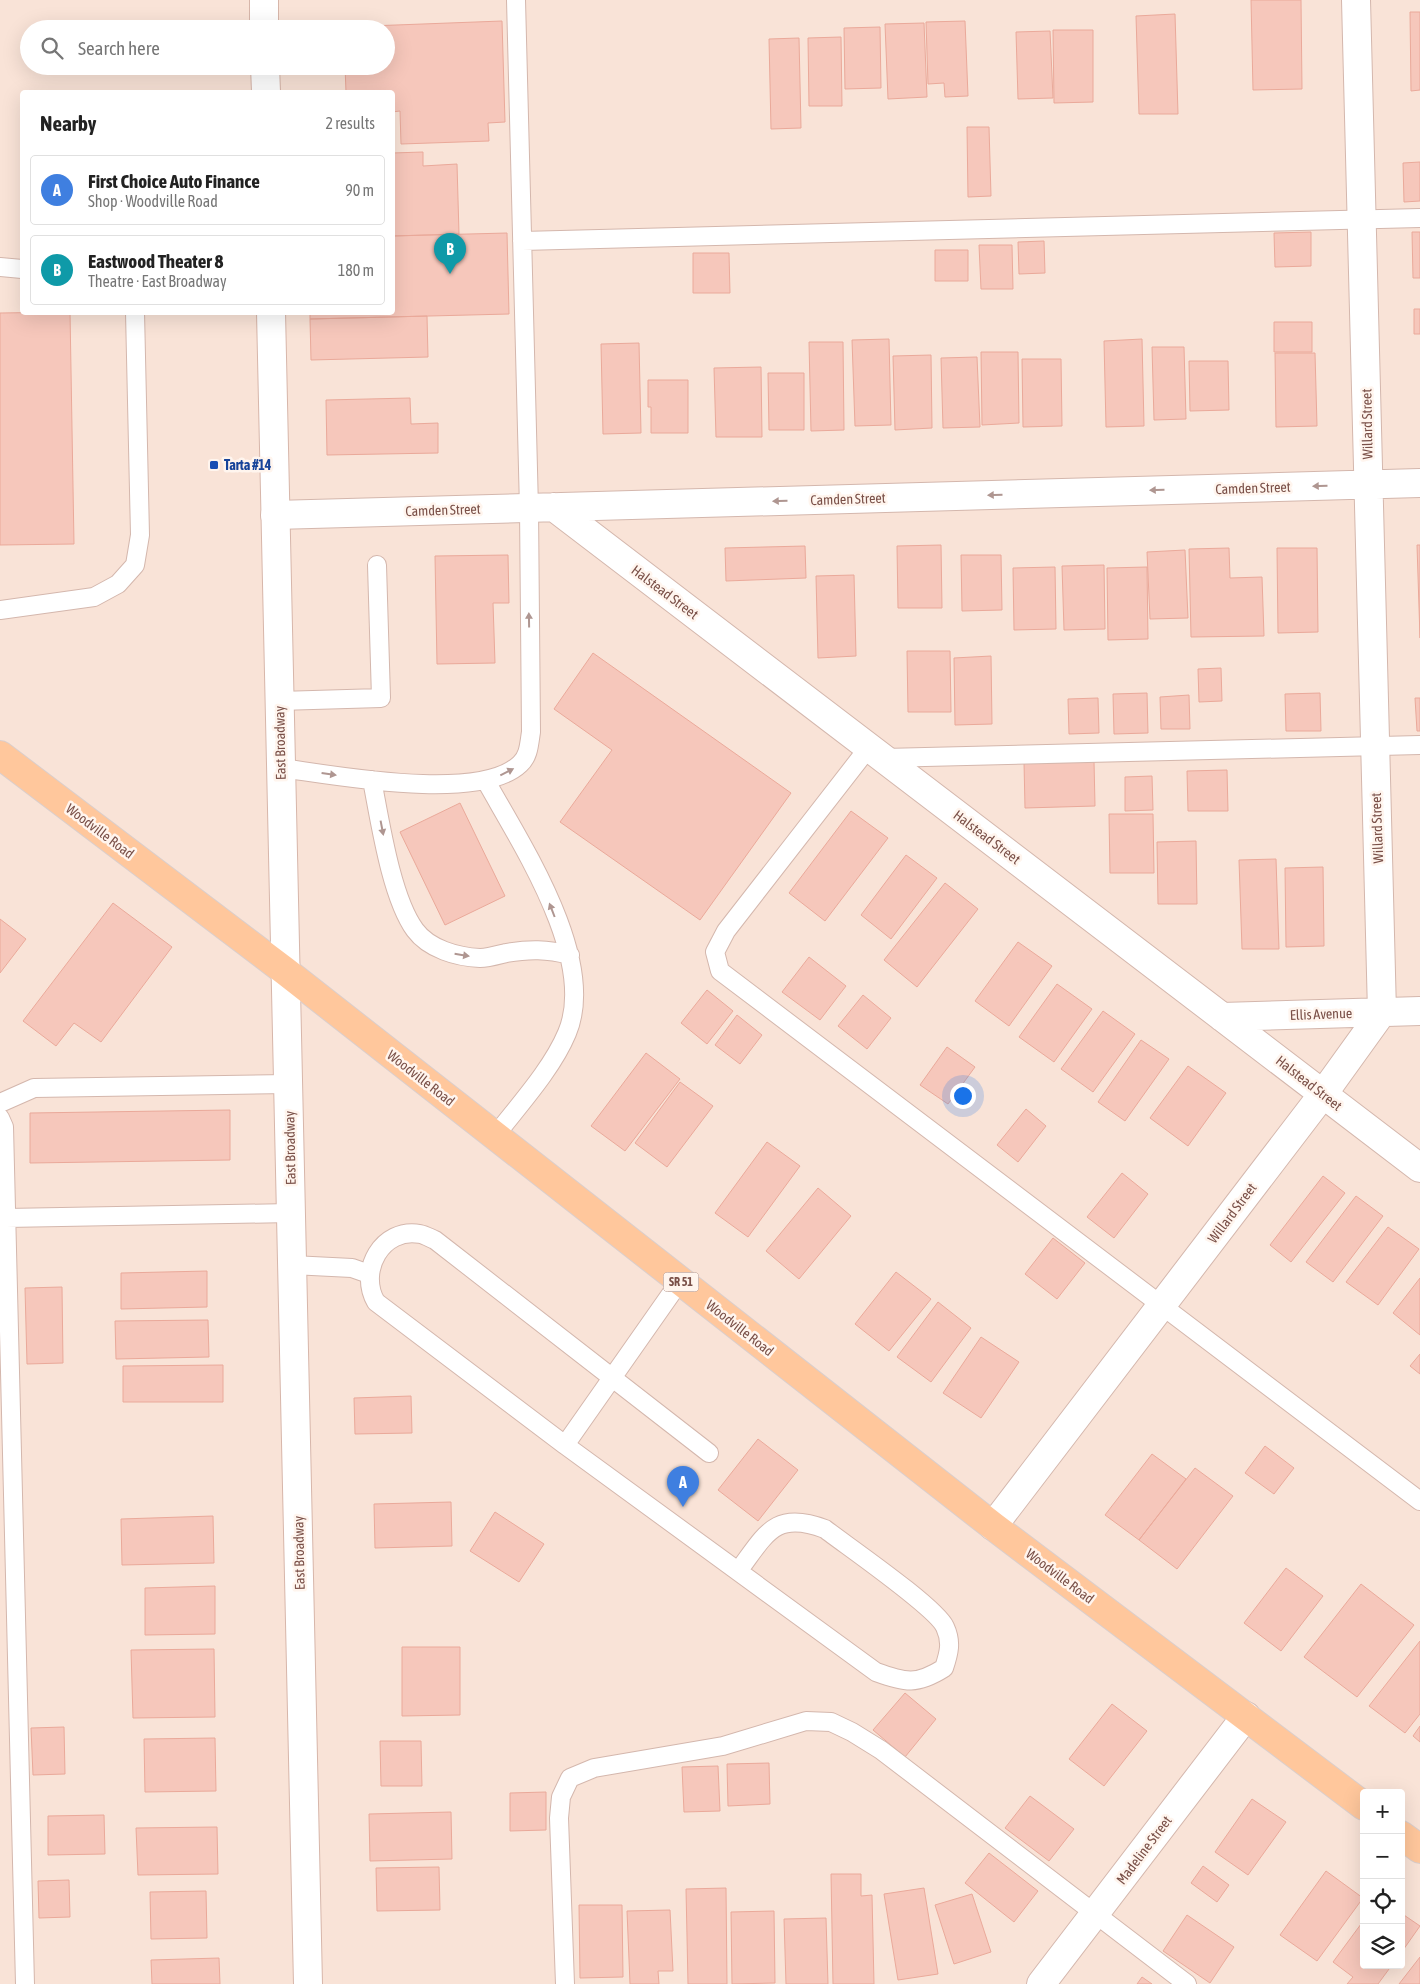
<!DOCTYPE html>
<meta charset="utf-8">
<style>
:root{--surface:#fff;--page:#f6f6f6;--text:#222;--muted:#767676;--line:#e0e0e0;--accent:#2563eb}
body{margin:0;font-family:"Asap Condensed",sans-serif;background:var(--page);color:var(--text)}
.controls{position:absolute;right:15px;bottom:15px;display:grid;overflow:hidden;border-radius:5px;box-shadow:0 5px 20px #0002}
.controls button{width:45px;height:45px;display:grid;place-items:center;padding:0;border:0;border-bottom:1px solid var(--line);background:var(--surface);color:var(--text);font:25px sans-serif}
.you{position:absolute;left:962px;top:1095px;width:18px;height:18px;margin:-12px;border:4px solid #fff;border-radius:50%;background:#1a73e8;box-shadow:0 0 0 8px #1a73e833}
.badge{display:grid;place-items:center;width:32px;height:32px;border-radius:50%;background:var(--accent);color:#fff;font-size:16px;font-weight:700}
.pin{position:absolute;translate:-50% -41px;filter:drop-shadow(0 1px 2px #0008)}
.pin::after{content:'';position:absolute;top:26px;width:18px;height:15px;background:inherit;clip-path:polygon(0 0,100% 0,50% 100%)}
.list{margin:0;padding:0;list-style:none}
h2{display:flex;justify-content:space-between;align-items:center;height:65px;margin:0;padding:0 20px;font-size:21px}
h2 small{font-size:16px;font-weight:400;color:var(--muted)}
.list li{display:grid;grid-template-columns:32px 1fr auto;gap:15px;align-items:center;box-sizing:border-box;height:70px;margin:0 10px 10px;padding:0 10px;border:1px solid var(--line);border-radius:5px}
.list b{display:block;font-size:19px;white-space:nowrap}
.list p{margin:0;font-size:16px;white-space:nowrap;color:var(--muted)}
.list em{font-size:16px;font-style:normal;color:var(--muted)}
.icon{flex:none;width:28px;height:28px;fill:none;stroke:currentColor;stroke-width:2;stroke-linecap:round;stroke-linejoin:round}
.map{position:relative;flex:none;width:1420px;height:1984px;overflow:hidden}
.search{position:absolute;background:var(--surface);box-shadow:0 5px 20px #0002;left:20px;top:20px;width:375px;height:55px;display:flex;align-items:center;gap:12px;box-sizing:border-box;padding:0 18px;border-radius:28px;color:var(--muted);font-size:19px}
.panel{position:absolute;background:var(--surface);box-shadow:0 5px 20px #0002;left:20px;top:90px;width:375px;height:225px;border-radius:5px}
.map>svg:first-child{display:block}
.residential{fill:#f9e3d7;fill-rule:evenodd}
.building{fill:#f6c7bb;stroke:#eaa99a}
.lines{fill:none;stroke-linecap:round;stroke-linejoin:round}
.lane-casing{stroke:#d4b7ad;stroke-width:20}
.street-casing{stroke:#d4b7ad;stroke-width:30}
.secondary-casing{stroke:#d7b6aa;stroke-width:30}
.primary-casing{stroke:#dacecc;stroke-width:30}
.lane{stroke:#fff;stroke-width:18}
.street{stroke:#fff;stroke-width:28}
.secondary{stroke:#fff;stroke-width:28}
.primary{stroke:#ffc79c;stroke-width:28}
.oneway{fill:#af9691}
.transit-dot{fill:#1a4fb4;stroke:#fff5ee;stroke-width:2}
.labels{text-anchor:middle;stroke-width:5;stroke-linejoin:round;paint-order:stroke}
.shield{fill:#fff5ee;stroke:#a2827a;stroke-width:1}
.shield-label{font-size:12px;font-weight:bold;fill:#7a5048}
.street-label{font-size:14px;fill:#7a5048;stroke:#fff5ee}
.transit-label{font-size:14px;font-weight:bold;fill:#164399;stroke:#fff5ee;text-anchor:start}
</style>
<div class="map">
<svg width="1420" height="1984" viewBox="0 0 1420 1984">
<rect width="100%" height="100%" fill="#fef0e6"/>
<path class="residential" d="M0 0H1420V1984H0ZM29 29H386V66H29ZM22 92H392V312H22ZM1364 1793H1401V1965H1364Z"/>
<path class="building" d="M1251 0H1301L1302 89 1253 90Z
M1410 12H1420V90L1411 91Z
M1175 14 1178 114H1139L1136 16Z
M502 21 505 122 488 123 489 141 401 144 400 111 392 112V92H346L345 66H386V29H344L343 27Z
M965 21 968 96 945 97 944 83 928 84 926 22Z
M924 23 927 97 888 99 885 24Z
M880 27 881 88 845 89 844 28Z
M1053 30H1093V102L1054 103Z
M1050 31 1053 98 1018 99 1016 32Z
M841 37 842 106H809L808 38Z
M799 38 801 128 771 129 769 39Z
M967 127H989L991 196 968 197Z
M423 152V166L457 164 459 234 392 236V153Z
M1420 162V201L1404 202 1403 163Z
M1311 232V266L1275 267 1274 233Z
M1412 232H1420V278H1413Z
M507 233 509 314 310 319V312H392V236Z
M1044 241 1045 273 1019 274 1018 242Z
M979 245H1012L1013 289H981Z
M935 250H968V281H935Z
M693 253H729L730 293H693Z
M1414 309H1420V334H1414Z
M70 312 74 544 0 545V313Z
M427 316 428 357 311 360 310 319Z
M1274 322H1312V352H1274Z
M889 339 891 425 855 426 852 340Z
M1142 339 1144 426 1106 427 1104 341Z
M809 342H843L844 430 811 431Z
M639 343 641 433 603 434 601 344Z
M1152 347H1184L1186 419 1154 420Z
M981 352H1018L1019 423 982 425Z
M1275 353H1315L1317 426 1276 427Z
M931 355 932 428 895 430 893 356Z
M977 357 980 427 943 428 941 358Z
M1022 359H1061L1062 426 1023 427Z
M1189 361H1228L1229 410 1190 411Z
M761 367 762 437H716L714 368Z
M768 373H804V430H769Z
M648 380H688V433H651V407H648Z
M410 398 411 424 438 423V453L327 455 326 400Z
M941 545 942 608H898L897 546Z
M1417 545H1420V638Z
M805 546 806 578 726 581 725 548Z
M1229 548 1230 578 1262 577 1264 636 1191 637 1189 549Z
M1277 548H1317L1318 632 1278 633Z
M1185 550 1188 618 1150 619 1147 552Z
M508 555 509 603H493L495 663 437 664 435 556Z
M961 555H1001L1002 610 962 611Z
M1104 565 1105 629 1064 630 1062 566Z
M1055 567 1056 629 1014 630 1013 568Z
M1147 567 1148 639 1108 640 1107 568Z
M854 575 856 656 818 658 816 576Z
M907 651H950L951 712H908Z
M593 653 791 793 700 920 560 822 612 750 554 709Z
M991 656 992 724 955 725 954 658Z
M1221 668 1222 701 1199 702 1198 669Z
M1147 693 1148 733 1114 734 1113 694Z
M1320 693 1321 731H1286L1285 694Z
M1189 695 1190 729H1161L1160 697Z
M1098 698 1099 733 1069 734 1068 699Z
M1415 698H1420V731H1417Z
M1094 761 1095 806 1025 808 1024 762Z
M1227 770 1228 811H1188L1187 771Z
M1152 776 1153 810 1125 811V777Z
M460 803 505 896 445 925 400 832Z
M851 811 888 838 825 921 789 893Z
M1109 814H1153L1154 873H1110Z
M1196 841 1197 904H1158L1157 842Z
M906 855 937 878 891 939 861 915Z
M1276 859 1279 949H1242L1239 860Z
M1323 867 1324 946 1286 947 1285 868Z
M945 883 978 909 917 987 884 960Z
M113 903 172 947 101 1042 74 1023 56 1046 23 1021Z
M0 919 26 939 0 973Z
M1018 942 1052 966 1009 1026 975 1001Z
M809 957 846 986 820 1020 782 992Z
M1057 984 1092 1009 1054 1062 1019 1037Z
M707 990 733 1011 707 1044 681 1023Z
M863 995 891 1018 867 1049 838 1026Z
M1103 1011 1135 1034 1093 1092 1061 1069Z
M737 1015 762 1035 740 1064 715 1045Z
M1141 1040 1169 1059 1125 1121 1098 1102Z
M947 1047 975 1067 948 1104 920 1085Z
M646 1053 680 1079 625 1151 591 1126Z
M1188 1066 1226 1093 1188 1146 1150 1118Z
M680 1082 713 1106 667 1167 635 1143Z
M1026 1109 1046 1126 1018 1162 997 1145Z
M230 1110V1160L30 1163V1113Z
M767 1142 800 1166 748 1237 715 1213Z
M1122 1173 1148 1194 1114 1238 1087 1217Z
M1323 1176 1345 1193 1291 1262 1270 1245Z
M818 1188 851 1216 799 1279 766 1251Z
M1356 1196 1383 1216 1333 1282 1306 1262Z
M1388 1227 1419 1249 1378 1305 1346 1282Z
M1053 1238 1085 1263 1057 1299 1025 1274Z
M207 1271V1307L121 1309V1273Z
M896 1272 931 1299 889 1351 855 1324Z
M1420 1278V1335L1393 1313Z
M62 1287 63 1363 27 1364 25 1288Z
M938 1302 971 1328 931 1382 897 1357Z
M208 1320 209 1357 116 1359 115 1321Z
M981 1337 1019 1362 981 1418 943 1393Z
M1420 1354V1374L1410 1366Z
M223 1365V1402H123V1366Z
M411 1396 412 1433 355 1434 354 1398Z
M758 1439 798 1470 758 1521 718 1490Z
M1265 1446 1294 1468 1274 1494 1245 1473Z
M1152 1454 1186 1479 1139 1540 1105 1515Z
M1195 1468 1233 1496 1177 1569 1139 1540Z
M451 1502 452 1546 375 1548 374 1504Z
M495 1512 544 1544 519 1582 470 1551Z
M213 1516 214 1563 122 1565 121 1519Z
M1286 1568 1323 1596 1281 1651 1244 1623Z
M1361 1584 1414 1625 1357 1697 1304 1657Z
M215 1586V1634L145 1635V1588Z
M1420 1641V1714L1405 1733 1369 1706Z
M402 1647H460V1715L402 1716Z
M214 1649 215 1717 133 1718 131 1650Z
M905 1693 936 1719 905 1757 873 1730Z
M1112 1704 1147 1731 1104 1786 1069 1759Z
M1420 1726V1742L1413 1736Z
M64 1727 65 1774 33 1775 31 1728Z
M215 1738 216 1791 145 1792 144 1739Z
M380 1741H421L422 1786H381Z
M769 1763 770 1804 728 1806 727 1764Z
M718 1766 720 1811 684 1812 682 1767Z
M546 1792V1830L510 1831V1793Z
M1030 1796 1074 1829 1049 1861 1005 1828Z
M1252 1799 1286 1822 1248 1875 1215 1852Z
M451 1812 452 1859 370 1861 369 1814Z
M104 1815 105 1854 48 1855V1816Z
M217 1827 218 1874 138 1875 136 1828Z
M989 1853 1038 1891 1014 1922 965 1883Z
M1203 1866 1229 1885 1217 1902 1191 1883Z
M439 1867 440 1910 377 1911 376 1868Z
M1326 1871 1363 1898 1317 1961 1280 1935Z
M831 1874H861V1896L872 1895 874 1984H833Z
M69 1880 70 1917 39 1918 38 1881Z
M726 1888 727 1984H688L686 1889Z
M924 1888 938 1974 898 1980 884 1894Z
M206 1891 207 1938 151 1939 150 1892Z
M972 1894 991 1952 954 1964 935 1905Z
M579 1905H622L623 1977 580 1978Z
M670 1910 673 1971H658L659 1984H630L627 1911Z
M774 1911 775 1983 732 1984 731 1912Z
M1401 1913 1420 1926 1401 1953Z
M1187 1915 1234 1947 1210 1983 1163 1951Z
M826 1918 828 1984H786L784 1919Z
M1364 1920V1965H1392L1378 1984H1347L1353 1977 1333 1962Z
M1420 1957V1984H1399Z
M219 1958 220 1984H152L151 1960Z
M1142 1977 1152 1984H1137Z"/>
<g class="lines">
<defs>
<path id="lane" d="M522 241 1420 218
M0 267 22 269
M0 610 94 597 118 584 135 565 140 535 135 312
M279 701 381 698 377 565
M869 747 726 931 715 952 720 971 1420 1501
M884 758 1420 745
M281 768C334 775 479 803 520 764 529 756 529 744 531 732L529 508 516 0
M372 780C380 821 391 897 415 930 429 949 457 957 480 958 488 958 498 955 506 953 529 949 547 949 570 955
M486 781C521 844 598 960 567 1033 552 1069 519 1105 495 1136
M0 1103 34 1088 288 1084
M0 1118 4 1127 25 1984
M6 1218 291 1213
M292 1265 352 1268 369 1274
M680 1281 565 1445 376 1302C358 1271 382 1227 420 1234 425 1235 430 1238 435 1240L709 1453
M565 1445 876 1672C906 1683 917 1685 944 1668 949 1653 952 1642 945 1627 936 1607 847 1546 825 1529 775 1510 766 1534 739 1570
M565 1984 559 1818 561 1797 570 1778 594 1768 723 1746 806 1721 831 1722 852 1732 881 1750 1187 1984"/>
<path id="street" d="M554 507 1420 1168
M275 515 1420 483
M1222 1017 1420 1011
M993 1526 1323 1094 1382 1012 1356 0
M1041 1984 1246 1716"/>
<path id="secondary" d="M264 0V29
M265 66 266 92
M271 312 308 1984"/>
<path id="primary" d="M0 755 285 971 993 1526 1364 1806
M1401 1835 1420 1849"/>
</defs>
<use href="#lane" class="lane-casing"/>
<use href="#street" class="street-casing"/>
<use href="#secondary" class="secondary-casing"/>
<use href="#primary" class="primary-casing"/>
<use href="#lane" class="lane"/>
<use href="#street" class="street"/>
<use href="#secondary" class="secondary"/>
<use href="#primary" class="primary"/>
</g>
<defs><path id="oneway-solid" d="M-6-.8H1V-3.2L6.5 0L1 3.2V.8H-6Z" transform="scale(1.25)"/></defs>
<g class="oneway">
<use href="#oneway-solid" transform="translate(1320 486) rotate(178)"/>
<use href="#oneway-solid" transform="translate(1157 490) rotate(178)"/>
<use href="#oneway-solid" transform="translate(995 495) rotate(178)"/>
<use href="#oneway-solid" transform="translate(780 501) rotate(178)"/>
<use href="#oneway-solid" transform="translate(529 620) rotate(-91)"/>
<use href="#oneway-solid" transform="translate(507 772) rotate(-27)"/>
<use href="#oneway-solid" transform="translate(329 774) rotate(8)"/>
<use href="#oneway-solid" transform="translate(382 828) rotate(79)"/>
<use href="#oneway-solid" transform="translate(552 910) rotate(-111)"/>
<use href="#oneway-solid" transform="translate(462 955) rotate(9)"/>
</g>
<rect class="transit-dot" x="209" y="460" width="10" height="10" rx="2.5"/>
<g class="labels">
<rect class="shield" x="663.5" y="1272.5" width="35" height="19" rx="4"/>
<g class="shield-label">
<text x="681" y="1286">SR 51</text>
</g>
<g class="street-label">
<text transform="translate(1367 424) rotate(-91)" y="5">Willard Street</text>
<text transform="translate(1253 488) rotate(-2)" y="5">Camden Street</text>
<text transform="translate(848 499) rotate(-2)" y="5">Camden Street</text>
<text transform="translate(443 510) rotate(-2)" y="5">Camden Street</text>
<text transform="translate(665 592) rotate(37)" y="5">Halstead Street</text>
<text transform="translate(280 743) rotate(-91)" y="5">East Broadway</text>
<text transform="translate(1377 828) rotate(-92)" y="5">Willard Street</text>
<text transform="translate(100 831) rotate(37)" y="5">Woodville Road</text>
<text transform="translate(987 837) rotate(37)" y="5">Halstead Street</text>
<text transform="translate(1321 1014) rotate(-2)" y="5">Ellis Avenue</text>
<text transform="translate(421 1078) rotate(38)" y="5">Woodville Road</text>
<text transform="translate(1309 1083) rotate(38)" y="5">Halstead Street</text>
<text transform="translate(290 1148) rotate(-91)" y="5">East Broadway</text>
<text transform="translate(1232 1213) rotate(-53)" y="5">Willard Street</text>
<text transform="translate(740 1328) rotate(38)" y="5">Woodville Road</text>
<text transform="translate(299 1553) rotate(-91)" y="5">East Broadway</text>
<text transform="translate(1060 1576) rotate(37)" y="5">Woodville Road</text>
<text transform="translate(1144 1850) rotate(-53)" y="5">Madeline Street</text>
</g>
<g class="transit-label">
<text x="224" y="470">Tarta #14</text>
</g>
</g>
</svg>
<div class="controls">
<button>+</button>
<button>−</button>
<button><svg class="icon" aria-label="locate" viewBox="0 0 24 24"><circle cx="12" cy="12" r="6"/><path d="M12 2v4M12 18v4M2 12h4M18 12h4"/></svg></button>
<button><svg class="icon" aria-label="layers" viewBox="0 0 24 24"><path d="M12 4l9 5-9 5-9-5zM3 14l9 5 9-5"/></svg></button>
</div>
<div class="you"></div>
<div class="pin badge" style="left:683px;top:1507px;background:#3f7fe0">A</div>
<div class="pin badge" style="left:450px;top:274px;background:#0f9aa8">B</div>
<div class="search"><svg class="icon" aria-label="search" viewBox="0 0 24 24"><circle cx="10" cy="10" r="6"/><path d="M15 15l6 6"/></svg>Search here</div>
<section class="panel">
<h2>Nearby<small>2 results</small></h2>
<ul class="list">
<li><span class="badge" style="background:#3f7fe0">A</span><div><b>First Choice Auto Finance</b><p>Shop · Woodville Road</p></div><em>90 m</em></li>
<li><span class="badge" style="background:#0f9aa8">B</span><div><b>Eastwood Theater 8</b><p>Theatre · East Broadway</p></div><em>180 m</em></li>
</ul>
</section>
</div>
